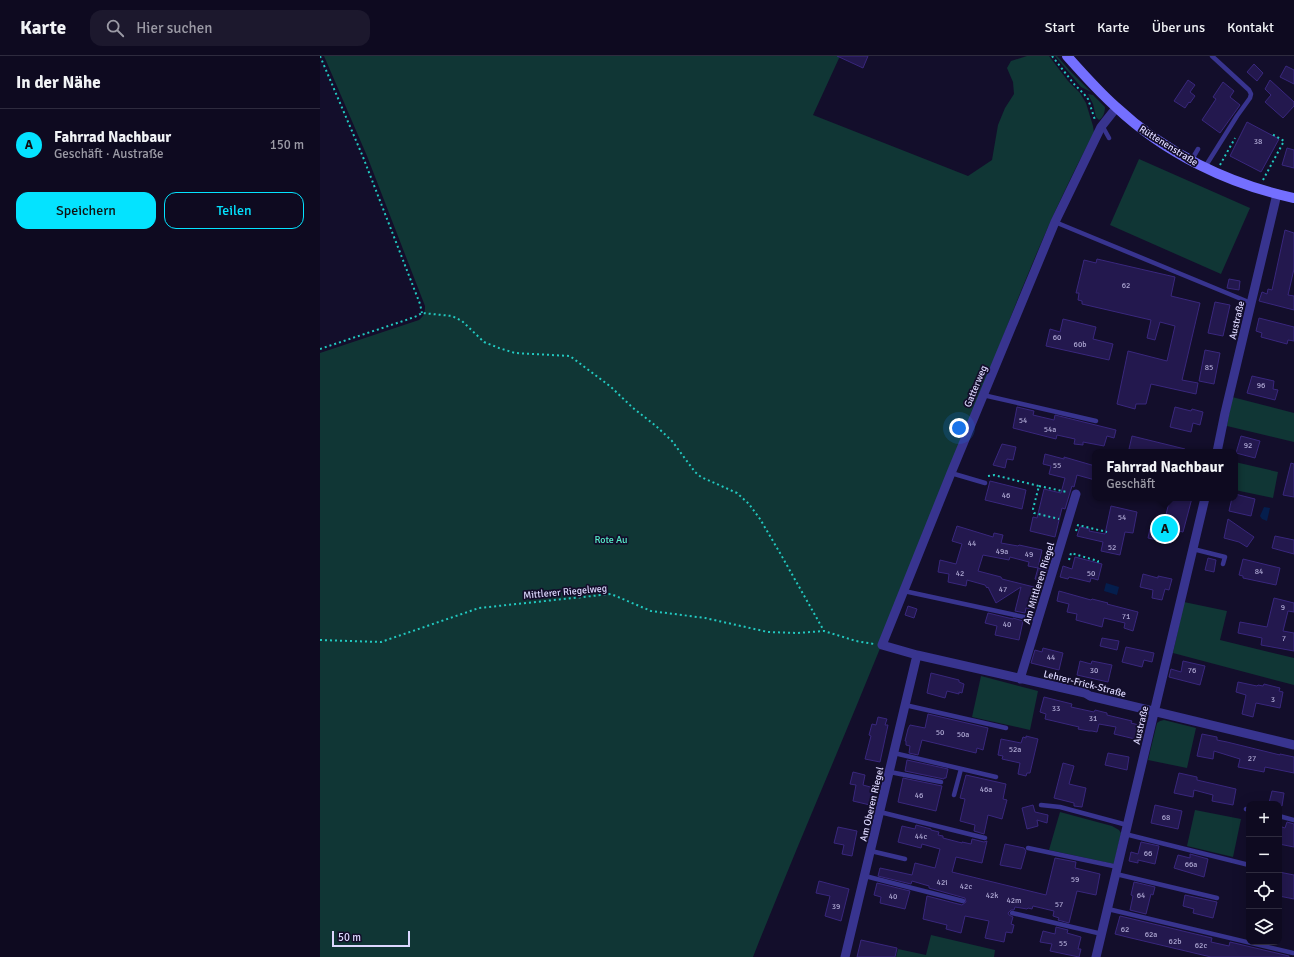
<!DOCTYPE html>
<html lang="de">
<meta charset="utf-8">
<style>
:root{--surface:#0e0a20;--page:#1c182d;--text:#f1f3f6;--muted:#9b9aa5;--line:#2e2b3e;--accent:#04e3ff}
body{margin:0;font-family:Signika,sans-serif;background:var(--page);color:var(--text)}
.controls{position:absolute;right:12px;bottom:12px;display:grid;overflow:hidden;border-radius:8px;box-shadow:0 4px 16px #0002}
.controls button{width:36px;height:36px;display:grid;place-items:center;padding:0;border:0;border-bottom:1px solid var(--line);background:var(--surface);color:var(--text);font:20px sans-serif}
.scale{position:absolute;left:12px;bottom:10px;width:78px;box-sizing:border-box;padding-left:4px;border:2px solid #ddd8ff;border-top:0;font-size:11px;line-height:14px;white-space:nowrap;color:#ddd8ff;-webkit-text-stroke:3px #130e2b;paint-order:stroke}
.you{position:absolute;left:639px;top:372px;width:14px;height:14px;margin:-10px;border:3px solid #fff;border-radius:50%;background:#1a73e8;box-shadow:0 0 0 6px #1a73e833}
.badge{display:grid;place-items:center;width:26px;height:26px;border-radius:50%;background:var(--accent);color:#111;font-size:13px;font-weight:700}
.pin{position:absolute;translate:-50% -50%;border:2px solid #fff;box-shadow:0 1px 4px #0006}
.popup{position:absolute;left:772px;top:393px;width:146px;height:52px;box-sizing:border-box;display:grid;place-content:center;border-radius:8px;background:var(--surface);filter:drop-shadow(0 1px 3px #0005);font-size:13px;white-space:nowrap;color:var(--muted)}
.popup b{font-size:15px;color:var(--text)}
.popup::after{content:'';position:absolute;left:50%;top:100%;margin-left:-8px;border:8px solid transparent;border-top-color:var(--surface)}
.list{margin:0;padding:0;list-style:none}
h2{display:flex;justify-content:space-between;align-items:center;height:52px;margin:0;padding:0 16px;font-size:17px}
h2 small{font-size:13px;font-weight:400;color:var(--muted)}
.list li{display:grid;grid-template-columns:26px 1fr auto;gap:12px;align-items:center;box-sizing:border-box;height:72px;padding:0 16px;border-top:1px solid var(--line)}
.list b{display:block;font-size:15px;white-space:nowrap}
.list p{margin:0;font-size:13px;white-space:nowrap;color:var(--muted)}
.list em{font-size:13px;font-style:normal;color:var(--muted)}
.actions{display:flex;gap:8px;padding:12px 16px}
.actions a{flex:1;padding:9px 0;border:1px solid var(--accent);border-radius:12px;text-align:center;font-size:14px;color:var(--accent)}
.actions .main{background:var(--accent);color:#111}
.icon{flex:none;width:22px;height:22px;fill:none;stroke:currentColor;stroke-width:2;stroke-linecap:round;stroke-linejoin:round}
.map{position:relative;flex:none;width:974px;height:901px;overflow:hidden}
header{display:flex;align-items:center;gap:24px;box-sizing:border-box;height:56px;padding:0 20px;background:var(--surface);border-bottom:1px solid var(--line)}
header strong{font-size:19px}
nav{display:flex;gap:22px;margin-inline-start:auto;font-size:14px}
.search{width:280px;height:36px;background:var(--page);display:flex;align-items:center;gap:10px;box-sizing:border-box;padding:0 14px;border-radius:12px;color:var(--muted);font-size:15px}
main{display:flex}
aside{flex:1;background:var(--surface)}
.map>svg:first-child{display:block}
.green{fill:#103635}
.water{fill:#051e4d}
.building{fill:#23184e;stroke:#39277d}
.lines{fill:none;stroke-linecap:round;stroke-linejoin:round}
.path{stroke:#22c9c0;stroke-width:2;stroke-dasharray:2 3;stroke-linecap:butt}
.service{stroke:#38348f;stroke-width:4.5}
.minor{stroke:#38348f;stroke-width:9}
.secondary{stroke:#746fff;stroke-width:10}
.labels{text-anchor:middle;stroke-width:3.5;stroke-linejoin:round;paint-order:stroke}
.number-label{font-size:8px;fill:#aea8d3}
.street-label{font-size:10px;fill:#ddd8ff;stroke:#130e2b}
.park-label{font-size:10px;fill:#56edc9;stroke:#130e2b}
</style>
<header>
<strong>Karte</strong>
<div class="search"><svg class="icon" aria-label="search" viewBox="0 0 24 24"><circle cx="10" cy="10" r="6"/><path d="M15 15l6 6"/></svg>Hier suchen</div>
<nav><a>Start</a><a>Karte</a><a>Über uns</a><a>Kontakt</a></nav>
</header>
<main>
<aside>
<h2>In der Nähe<small></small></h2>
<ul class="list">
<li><span class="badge">A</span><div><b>Fahrrad Nachbaur</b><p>Geschäft · Austraße</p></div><em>150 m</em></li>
</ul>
<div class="actions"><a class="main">Speichern</a><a>Teilen</a></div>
</aside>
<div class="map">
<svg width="974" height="901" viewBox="0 0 974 901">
<rect width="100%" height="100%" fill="#130e2b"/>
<path class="green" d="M4 0H520L493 59 648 120 672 104 678 69 685 52 694 38 693 26 687 12 691 5 707 0H729L748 25 760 37 766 47 773 70 774 77C712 192 671 315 623 436 602 488 582 539 561 590 519 694 474 797 433 901H0V297L99 264C104 260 105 257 105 250L47 100Z
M735 0H737L751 16 771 36 761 31Z
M768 38 773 39 785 51C785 56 783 62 779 64L776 61 773 48Z
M819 103 930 152 901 218 790 169Z
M912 341 974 357V386L907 370Z
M915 406 958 416 953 442 915 434Z
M864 546 907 555 900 584 974 602V629L853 597Z
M661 620 718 635 710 674 652 661Z
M844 664 876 672 867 712 828 704 837 667 840 665Z
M875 754 921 763 913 801 867 790Z
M740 756 792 770 799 774 801 777 794 808 729 794Z
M611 879 675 894 674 901H576L578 893 606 899Z"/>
<path class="water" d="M944 451 950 452 947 465 942 463 940 460Z
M786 527 799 531 797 539 784 535Z"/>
<path class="building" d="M517 0H548L543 12Z
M934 8 943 17 937 25 927 16Z
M966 10 974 14V28L960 21Z
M868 24 875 29 870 36 875 40 870 47 869 46 865 52 854 45Z
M950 24 974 46V50L963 62 945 46 951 39 945 33Z
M903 26 914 35 910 41 920 49 900 77 882 64 896 43 893 41Z
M927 66 959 83 941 116 910 100Z
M967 92 974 94V112L962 109Z
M965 174 974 177V213L968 239 974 240V254L939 245 942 236 947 238 948 233 952 234Z
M777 203 855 221 851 240 880 247 862 324 878 327 876 338 831 328 826 348H816L815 353 797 348 808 295 847 305 855 270 840 266 835 284 827 282 831 264 762 248V245L758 244 759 237H756L764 204 776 207Z
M909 223 920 225 919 234 907 232Z
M895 246 910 249 903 280 888 277Z
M939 262 974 271V285L968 284 967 288 941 281 942 277 936 275Z
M743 263 776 271 773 283 793 288 789 304 726 290 730 273 740 276Z
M885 294 900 297 894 328 879 325Z
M932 320 954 325 953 333 958 334 955 344 927 337Z
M697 351 714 355 713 359 734 364 735 359 796 374 794 382 787 380 784 390 763 386V389L754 388 755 383 737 379 736 383 693 372Z
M855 351 871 355 872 353 883 356 880 369 873 367 871 376 850 371Z
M812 380 865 393V396H822L809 393Z
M921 380 940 385 935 402 916 397Z
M682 388 696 391 693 404 687 403 685 412 673 409Z
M725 398 744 403V401L751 403 775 410V424L757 419 754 431 752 430 745 453 742 452 735 481 710 475 713 461 717 462 724 433 741 437 745 422 729 418 731 410 723 408Z
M971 407 974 408V441L963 439Z
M670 425 706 434 702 453 665 444Z
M915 438 935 443 931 460 909 455 912 442H915Z
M850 442H872L863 476 855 474 851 487 828 482 830 473 834 474 837 461 845 463Z
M791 450 817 456 813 477 805 476 800 499 781 495 783 486 757 480 760 471 770 473 769 475 785 478Z
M908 463 934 481 927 491 919 486 904 482Z
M637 470 673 481 674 477 683 479 681 487 698 490 699 489 722 494 718 512 708 510 709 506 690 501 689 504 663 499 658 515 681 521 682 523 718 532 713 553 706 552 705 557 695 555 701 531 676 547 668 531 667 532 665 529 647 524 646 530 628 526 629 518 618 516 620 504 636 508 642 488 632 485Z
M955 480 974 484V498L952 492Z
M755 501 782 508 778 524 771 522 770 526 749 521 748 523 740 521 743 510 752 513Z
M888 502 896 504 894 516 885 514Z
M923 503 960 512 956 529 923 522V520L919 519Z
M718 512 727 514 723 525 715 523Z
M823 518 838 522V520L852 523 849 534 845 533 842 544 832 542 833 534 820 531Z
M739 535 771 544 772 543 788 547 787 548 818 556 813 575 804 572 805 567 784 562 782 571 756 564 757 558 747 556 749 548 737 545Z
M954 542 974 547V556L968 555 963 575 974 577V595L941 589 942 582 918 577 920 566 947 571Z
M588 550 597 553 594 562 585 559Z
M668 557 693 563V562L703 565 699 584 675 579 677 570 665 567Z
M782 582 799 585 797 594 780 590Z
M806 591 834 597 832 606 824 604 822 611 802 606Z
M723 592 743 597 739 614 711 607 715 594 722 596Z
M760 605 771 608 772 605 792 609 788 626 757 619Z
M863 605 885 610 880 629 849 621 851 613 861 616Z
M611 617 639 624V626L644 628 642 637 639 636V638L627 635 625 642 607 637Z
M918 626 937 630 938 629 943 630 944 628 960 632 959 635 963 636 960 652 936 647 933 661 922 658 926 639 916 636Z
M724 641 752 648 751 651 774 656 775 654 787 657V659L812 665 811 667 819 669 815 683 794 678 796 671 779 668 777 676 772 675H769L758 673 759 671 725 663 726 658 720 656Z
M608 658 668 672 663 694 657 692 656 697 602 684 598 699 589 697 590 690 586 689V685H585L588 673 590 669 605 672Z
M558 661 567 663 565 669H568L560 706 545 703 551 680 549 679 552 668 556 669Z
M882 678 897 681V684L907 686 960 699V698L974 701V717L945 711 944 716 918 711 920 703 894 695 893 703 877 700Z
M706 680 718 683 710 717H707L706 720 698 718 700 707 682 703 683 700 678 699 681 683 701 687 703 681 706 682Z
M788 697 809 701 807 714 785 709Z
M587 704 628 713 626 722H624V723L585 715Z
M743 707 754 710 749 728 766 732 762 751 754 750V747L734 742Z
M533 716 545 719 543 729 554 732 550 749 533 745 536 729 530 728Z
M859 717 877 721V724L916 733 913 749 892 745 893 739 874 734 873 741 854 737Z
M646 719 686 728 683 743 687 744 682 763 668 759 664 778 654 775 655 769 640 765 645 743 640 742Z
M583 722 622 730 616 755 578 746Z
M952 735 964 737 962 750 959 749V748L949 747Z
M713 749 715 756 728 759 727 767 717 764 718 770 707 773 702 752Z
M835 749 862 755 858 773 831 767Z
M967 766 974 768V791L959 788V770L965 772Z
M596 769 611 773V774L619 776 618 779 623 780V782L642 787V786L651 788 652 783 664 786 667 785 662 807 636 801 632 816 726 839 735 802 756 806 755 812 780 818 776 839 757 835 749 867 738 864 739 862 733 860 734 855 713 850 712 853 708 852 707 853 695 851 694 854H691L688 857 689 859 693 861 691 868 694 869 692 877 686 876 684 886 665 882 669 865 645 860 641 877 626 873 627 869 603 863 607 840 642 849 646 846 645 842 609 832V830L592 825 591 828 558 820 560 812 592 819 595 807 615 812 620 793 602 788 601 792 578 786 582 770 595 773Z
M518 771 537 775 532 800 522 798 524 789 514 787Z
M821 786 839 790 835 808 818 804V807L809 805 811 796 818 798Z
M685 788 704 792 706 795 701 813 680 809Z
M870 798 888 803 884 821 854 812 858 799 870 802Z
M959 816 974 819V843L959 840Z
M499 825 529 833 521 865 505 860 510 840 496 837Z
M814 826 835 831 833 839 831 838 826 858 810 854 813 840 811 839Z
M557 827 590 835 585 853 560 847 561 841 554 839Z
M865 839 897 846 893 862 873 857 874 853 863 850Z
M800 860 892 882 891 886 909 890 910 886 969 900V901H891L811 882 795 878Z
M736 871 748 874 747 877 761 881 758 893H761L759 901 730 895 732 888 720 886 723 875 735 878Z
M541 884 577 892 575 901H537Z"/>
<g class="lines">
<path class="path" d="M0 0 43 101 100 248 102 257
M732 0 754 28 764 38 768 43 775 64
M900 109 915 82
M943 124 964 85 952 78
M0 293 86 264 97 260 102 257 132 260 142 265 164 286 179 292 195 297 250 300 291 331 313 352 336 370 352 385 375 416 381 421 417 437 429 448 440 463 460 497 504 575
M668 420 674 419 719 430 713 453 714 457 739 463
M719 430 747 436
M756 475 758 469 787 476
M749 504 751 497 778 505V507
M0 584 61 586 159 552 291 538 331 555 385 562 448 576 477 577 504 575 536 585 554 588"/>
<path class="service" d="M781 71 784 73 789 82
M871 105 878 93
M885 111 917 60 930 42 931 38 929 34 892 0
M735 166 931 247
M663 339 776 365
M631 417 665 427
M873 493 905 501 903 508
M584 535 718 564
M585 649 686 672
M574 697 676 721
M570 716 621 726
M634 739 641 713
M721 749 740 751 807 769
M926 753 929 754
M560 756 665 782
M959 760 974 764
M805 778 929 809
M708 792 798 811
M551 795 585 803
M796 818 897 842
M545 820 643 845
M788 853 973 897
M692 857 782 878"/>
<path class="minor" d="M796 52 781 71 735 166 631 417 562 589 597 599 765 637 770 640 974 689
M897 396 905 357 957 138
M700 623 756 438
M525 901 597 599
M776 901 885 442"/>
<path class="secondary" d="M747 0C763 18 778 35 796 51 845 97 908 128 974 142"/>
</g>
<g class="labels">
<g class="number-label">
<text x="938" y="88">38</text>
<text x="806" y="232">62</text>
<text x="737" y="284">60</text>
<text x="760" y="291">60b</text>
<text x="889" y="314">85</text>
<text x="941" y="332">96</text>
<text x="703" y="367">54</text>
<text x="730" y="376">54a</text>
<text x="928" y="392">92</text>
<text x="737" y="412">55</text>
<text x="686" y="442">46</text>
<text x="802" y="464">54</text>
<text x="652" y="490">44</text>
<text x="792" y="494">52</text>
<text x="682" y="498">49a</text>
<text x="709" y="501">49</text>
<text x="939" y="518">84</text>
<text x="640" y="520">42</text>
<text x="771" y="520">50</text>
<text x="683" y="536">47</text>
<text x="963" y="554">9</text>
<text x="806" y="563">71</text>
<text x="687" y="571">40</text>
<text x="964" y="585">7</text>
<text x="731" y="604">44</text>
<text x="774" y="617">30</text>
<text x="872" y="617">76</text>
<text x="953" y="646">3</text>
<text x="736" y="655">33</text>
<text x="773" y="665">31</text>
<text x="620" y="679">50</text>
<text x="643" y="681">50a</text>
<text x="695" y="696">52a</text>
<text x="932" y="705">27</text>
<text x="666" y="736">46a</text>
<text x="599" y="742">46</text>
<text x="846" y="764">68</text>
<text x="601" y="783">44c</text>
<text x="828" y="800">66</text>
<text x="871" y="811">66a</text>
<text x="755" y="826">59</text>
<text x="622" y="829">42i</text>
<text x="646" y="833">42c</text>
<text x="672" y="842">42k</text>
<text x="821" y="842">64</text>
<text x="573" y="843">40</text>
<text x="694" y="847">42m</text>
<text x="739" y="851">57</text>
<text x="516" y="853">39</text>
<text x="805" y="876">62</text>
<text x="831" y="881">62a</text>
<text x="855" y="888">62b</text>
<text x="743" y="890">55</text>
<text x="881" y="892">62c</text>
</g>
<g class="street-label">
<text transform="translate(849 89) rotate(32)" y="4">Rüttenenstraße</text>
<text transform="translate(916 264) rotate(-77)" y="4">Austraße</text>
<text transform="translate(655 330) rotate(-67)" y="4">Gatterweg</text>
<text transform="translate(718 527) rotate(-73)" y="4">Am Mittleren Riegel</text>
<text transform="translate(245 535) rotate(-5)" y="4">Mittlerer Riegelweg</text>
<text transform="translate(765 627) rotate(14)" y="4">Lehrer-Frick-Straße</text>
<text transform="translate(820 669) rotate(-77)" y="4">Austraße</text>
<text transform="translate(551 748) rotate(-77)" y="4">Am Oberen Riegel</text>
</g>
<g class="park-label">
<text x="291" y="487">Rote Au</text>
</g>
</g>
</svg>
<div class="controls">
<button>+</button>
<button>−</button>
<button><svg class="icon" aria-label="locate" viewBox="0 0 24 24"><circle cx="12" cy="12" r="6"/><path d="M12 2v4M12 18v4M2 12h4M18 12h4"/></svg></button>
<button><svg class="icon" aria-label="layers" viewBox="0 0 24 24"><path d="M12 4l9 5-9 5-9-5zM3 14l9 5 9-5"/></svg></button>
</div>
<div class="scale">50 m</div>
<div class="you"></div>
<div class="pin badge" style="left:845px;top:473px">A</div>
<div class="popup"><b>Fahrrad Nachbaur</b>Geschäft</div>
</div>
</main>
